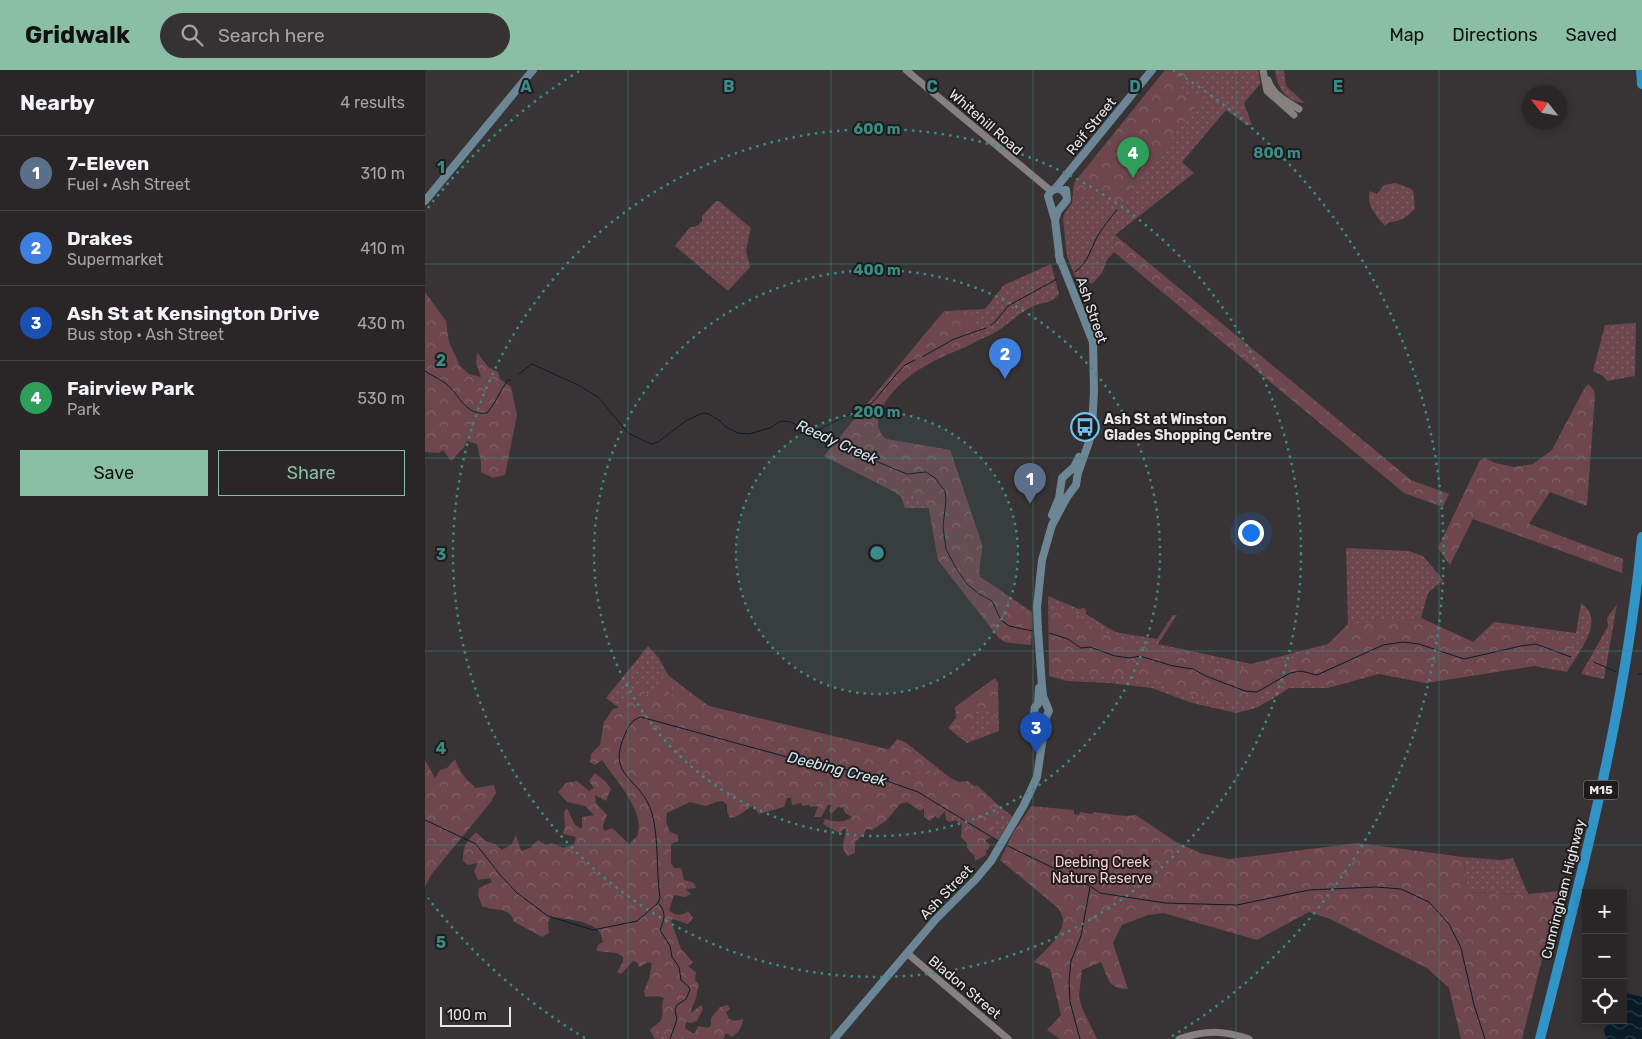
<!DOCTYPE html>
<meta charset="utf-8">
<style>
:root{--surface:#2a2627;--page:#363233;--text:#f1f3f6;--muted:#a5a5a7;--line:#464344;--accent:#8abfa5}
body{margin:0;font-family:Rubik,sans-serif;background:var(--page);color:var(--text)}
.controls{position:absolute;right:15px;bottom:15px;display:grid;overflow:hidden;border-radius:0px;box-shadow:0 2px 12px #0003}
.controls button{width:45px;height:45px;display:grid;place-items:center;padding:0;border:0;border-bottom:1px solid var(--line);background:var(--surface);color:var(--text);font:25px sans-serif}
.compass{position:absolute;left:1097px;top:15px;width:45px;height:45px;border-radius:50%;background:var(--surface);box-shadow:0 2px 12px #0003;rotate:301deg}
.scale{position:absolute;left:15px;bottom:12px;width:71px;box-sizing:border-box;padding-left:5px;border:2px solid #e9e6e6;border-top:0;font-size:14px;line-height:18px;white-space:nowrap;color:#e9e6e6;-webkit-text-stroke:4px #1e1b1c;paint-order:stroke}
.you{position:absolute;left:825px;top:462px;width:18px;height:18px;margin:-12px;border:4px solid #fff;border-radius:50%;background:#1a73e8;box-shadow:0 0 0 8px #1a73e833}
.badge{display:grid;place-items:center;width:32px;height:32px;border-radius:50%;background:var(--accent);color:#fff;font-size:16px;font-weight:700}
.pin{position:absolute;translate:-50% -41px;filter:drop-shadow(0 1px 2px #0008)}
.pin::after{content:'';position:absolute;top:26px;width:18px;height:15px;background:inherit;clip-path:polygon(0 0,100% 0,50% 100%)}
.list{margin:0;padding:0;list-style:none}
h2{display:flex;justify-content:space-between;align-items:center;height:65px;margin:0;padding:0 20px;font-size:21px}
h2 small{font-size:16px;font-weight:400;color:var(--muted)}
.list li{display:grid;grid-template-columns:32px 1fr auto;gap:15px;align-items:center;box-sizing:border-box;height:75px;padding:0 20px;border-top:1px solid var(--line)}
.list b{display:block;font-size:19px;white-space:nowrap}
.list p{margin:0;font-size:16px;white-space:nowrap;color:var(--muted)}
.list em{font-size:16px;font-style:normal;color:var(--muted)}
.actions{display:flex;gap:10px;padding:15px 20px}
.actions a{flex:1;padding:11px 0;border:1px solid var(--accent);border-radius:0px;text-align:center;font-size:18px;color:var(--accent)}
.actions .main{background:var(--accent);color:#111}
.icon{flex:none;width:28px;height:28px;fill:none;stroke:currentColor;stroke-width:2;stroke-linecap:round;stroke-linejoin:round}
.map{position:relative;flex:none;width:1217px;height:969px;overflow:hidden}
header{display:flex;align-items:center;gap:30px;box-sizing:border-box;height:70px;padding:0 25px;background:var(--accent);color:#111}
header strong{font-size:24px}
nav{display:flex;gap:28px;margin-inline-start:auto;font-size:18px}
.search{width:350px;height:45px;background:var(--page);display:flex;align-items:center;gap:12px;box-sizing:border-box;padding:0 18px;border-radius:28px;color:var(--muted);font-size:19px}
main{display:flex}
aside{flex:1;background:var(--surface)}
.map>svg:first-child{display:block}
.grass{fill:url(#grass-dots)}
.forest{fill:url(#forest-crowns)}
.water{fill:url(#water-waves)}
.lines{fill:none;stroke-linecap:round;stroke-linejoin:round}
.stream{stroke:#081d29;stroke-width:1}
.tertiary{stroke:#868081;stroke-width:7}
.secondary{stroke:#6c8696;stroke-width:8}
.motorway{stroke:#3193c6;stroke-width:10}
.grid{fill:none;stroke:#3b8c86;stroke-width:1;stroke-opacity:0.55}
.ring{fill:none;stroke:#3b8c86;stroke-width:2.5;stroke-dasharray:2.5 5}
.labels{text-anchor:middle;stroke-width:4;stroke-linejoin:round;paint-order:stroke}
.shield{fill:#1e1b1c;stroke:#aca9a9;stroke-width:1}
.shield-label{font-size:12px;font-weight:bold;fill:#e9e6e6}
.street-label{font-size:14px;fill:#e9e6e6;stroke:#1e1b1c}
.poi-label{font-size:14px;font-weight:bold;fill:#e9e6e6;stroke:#1e1b1c;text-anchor:start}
.park-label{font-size:14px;fill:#f8ced6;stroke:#1e1b1c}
.water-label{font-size:15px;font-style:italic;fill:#d5e7f2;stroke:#1e1b1c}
.grid-label{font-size:16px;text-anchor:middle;font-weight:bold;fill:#3b8c86;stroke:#1e1b1c;stroke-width:4;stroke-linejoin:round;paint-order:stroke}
.centre{fill:#3b8c86;stroke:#1e1b1c;stroke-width:2.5}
.ring-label{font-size:15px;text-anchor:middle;font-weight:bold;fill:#3b8c86;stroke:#1e1b1c;stroke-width:4;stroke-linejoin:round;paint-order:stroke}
</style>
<header>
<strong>Gridwalk</strong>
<div class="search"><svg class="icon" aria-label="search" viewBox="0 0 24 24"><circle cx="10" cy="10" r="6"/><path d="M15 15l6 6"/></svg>Search here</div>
<nav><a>Map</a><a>Directions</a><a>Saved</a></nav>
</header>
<main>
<aside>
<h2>Nearby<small>4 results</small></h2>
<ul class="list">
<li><span class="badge" style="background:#5c6f8a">1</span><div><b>7-Eleven</b><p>Fuel · Ash Street</p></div><em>310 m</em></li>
<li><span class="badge" style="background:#3f7fe0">2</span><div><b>Drakes</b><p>Supermarket</p></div><em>410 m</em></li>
<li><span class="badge" style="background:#1a4fb4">3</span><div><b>Ash St at Kensington Drive</b><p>Bus stop · Ash Street</p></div><em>430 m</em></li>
<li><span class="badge" style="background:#2e9e5b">4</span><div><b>Fairview Park</b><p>Park</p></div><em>530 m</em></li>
</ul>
<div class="actions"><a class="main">Save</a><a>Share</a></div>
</aside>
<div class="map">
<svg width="1217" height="969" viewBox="0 0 1217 969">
<defs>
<pattern id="grass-dots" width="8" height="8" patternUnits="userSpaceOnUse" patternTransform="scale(1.25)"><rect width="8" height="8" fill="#6d464e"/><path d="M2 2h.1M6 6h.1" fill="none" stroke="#826168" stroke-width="1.8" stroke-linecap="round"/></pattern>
<pattern id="forest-crowns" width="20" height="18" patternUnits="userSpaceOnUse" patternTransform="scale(1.25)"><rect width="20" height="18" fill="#6d464e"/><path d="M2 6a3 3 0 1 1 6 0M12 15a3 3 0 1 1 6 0" fill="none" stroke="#826168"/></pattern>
<pattern id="water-waves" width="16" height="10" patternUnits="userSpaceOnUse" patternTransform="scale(1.25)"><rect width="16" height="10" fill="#081d29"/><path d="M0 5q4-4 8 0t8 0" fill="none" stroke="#2c3e48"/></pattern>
</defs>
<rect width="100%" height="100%" fill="#383334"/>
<path class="grass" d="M740 0H833L836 13 819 33 827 55H822L801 40 757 92 769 103 690 165 689 182 682 190 677 203 667 214 664 212 656 222 642 186 638 150 639 144 647 133 649 113Z
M850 0H859L861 16 880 33C861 32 852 18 850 0Z
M970 113C994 121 987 116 990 139 982 147 975 152 964 152L960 156C951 146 941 135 945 121L952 124 959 115Z
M291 131H294L326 158 321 181 325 197 303 221 250 176 265 157C271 157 274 155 277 151V146Z
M626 194 634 224C625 235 618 231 607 237 593 243 582 256 569 263 528 284 479 296 456 339 450 351 450 360 461 369L525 380 557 475C558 486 552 497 555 507L607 542 606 575 580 572 574 568 513 490 504 438H480L476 427 470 422 399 386 519 241 560 239 579 215Z
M1211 253 1210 306 1182 311 1178 306 1168 301 1180 255Z
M921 478 984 481 998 486 1018 510 1003 523 996 548 1048 572 1069 552 1151 563 1156 533C1182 550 1153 583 1142 602L1109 596 1001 613 954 604 903 618H864L849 628 831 638 811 643 767 633 727 618 684 613 642 611 624 606 623 526 654 539 659 538 661 540V544L690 562 732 569 748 545H752L733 574 826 594 903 574 923 554Z
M1192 534 1179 609 1156 604 1183 556 1182 548Z
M223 576 234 588 243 605 282 636 463 680 472 669 480 672 528 710 533 712 543 711 587 746 573 771 493 722 209 649 181 628Z
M570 608 573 613 574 661 542 673 523 658 531 648 530 637Z
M1038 787 1076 790 1088 788 1103 824 1043 822Z
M244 944 262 969H230L225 960Z"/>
<path class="forest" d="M741 0H778L774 7 758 10 754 14 755 23 778 27 729 91 707 103 714 112 696 136 666 123 654 129 650 125 649 113Z
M690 165 986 410 1024 424 1018 437 979 423 689 182Z
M0 222 21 251 24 272 35 296 44 304 56 307 51 293 52 282 63 297 73 302 75 309 86 317 92 345 80 405 68 408 56 402V392L52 374 42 371 39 377 26 391 18 380 14 383 0 382Z
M542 241 552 244 553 246 549 255 553 266V270C536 281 517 285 500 295 479 307 435 346 461 369L525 380 557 475C558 486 552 497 555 507L578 522 580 531 607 552 606 575 580 572 574 568 513 490 504 438C499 433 492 427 486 425 481 424 475 424 470 422L399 386 517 244Z
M1163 314 1169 320 1170 326 1162 436 1125 422 1104 454 1198 489 1197 503 1048 449 1025 495 1013 478 1055 390 1060 388 1070 393 1089 397 1108 394 1127 380 1159 319Z
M630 537 655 546 666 556 695 569 816 599 853 592 899 580 923 554 996 548 1048 572 1072 558 1142 569 1146 575 1140 597 1109 596 1004 612 955 600 903 617 861 614 823 633 771 626 713 607H645L626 598V541Z
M238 606 249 612 241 625 243 627 259 618 284 636 471 681 482 675 510 696 504 703 496 700 491 704 493 708 507 705 510 702C518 706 526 707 535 713L538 712 541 719 545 720 552 715 573 735 567 761 571 767 564 768 560 771 565 775 563 780H561V785L550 791 549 785 542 778V773L536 767 537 754 530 750 525 752 521 750 520 741 513 749 510 746 505 751 499 747V738L495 741 482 732 475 734 461 751 447 760 441 759 439 764 430 772V783L423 786C413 777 421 769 421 758L414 763 398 754 400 749C408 752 420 753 427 747L420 743 418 738 413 737 406 744 404 741 407 735H403L396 747H389L393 736 385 737 384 735 377 736 376 733 367 735 366 728H362L359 737 334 744 328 736C320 739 314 748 305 748L302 742V735L298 731 291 732 281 736 265 732 242 743 241 752 245 762 253 765V771L246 774V793L249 798H256L259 810 269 813 271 818 261 819 266 824 260 827 249 825 244 840C249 845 256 847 263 841L268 848 263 854 248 849 246 851 256 879 268 892 264 896 261 895 271 902 270 910 274 914C272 919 272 926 270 931 268 936 266 937 266 943L276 935 278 939 272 951 266 953 261 952 260 958 267 963H270L273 956 283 958 286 955V948L295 937 303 935 305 939 301 942 304 949 309 951 318 949C317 958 314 962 307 967L301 963 298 969H261L253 967 240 969 235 952C240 942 235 935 239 928L233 926 220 927 219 921 224 909 227 893 223 892 214 897 212 892 208 891 196 904 192 902 198 892V887L192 883 171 881 173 875 178 872C177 869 176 864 174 861 166 852 137 847 125 848L123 853 124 863 117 867 88 851V848C80 836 69 842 57 836L53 825 54 818 67 812 65 808 53 810 49 801 53 793 43 795 38 791C37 777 42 771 51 762L60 771 70 774 77 780 87 774 91 765 96 781 105 778 113 770 121 775 127 773 138 778 149 774 151 767 138 764 140 757 139 742 142 738 150 755 157 759V747L169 745 160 736 142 732 133 722 141 713 152 711 164 721 169 718 164 711 170 703 181 712 186 719 181 731 170 725 171 733 182 745 178 755 179 761 187 758 204 774C206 772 210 768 212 766 222 743 189 708 177 690L170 695 165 692 166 684 175 675 179 652 188 639 198 636 201 626 214 613 219 616 220 625 227 621 235 622Z
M570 610 573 613 572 660 569 662 564 659 569 644 564 640 551 642 549 646 553 648 539 669 527 658C532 650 539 645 534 635Z
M30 689C34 701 41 710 51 718L69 715 71 723 65 733 6 805 0 817V690L10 708 15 700 22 698Z
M606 736 649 740V744L654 745 655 742 667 744 669 742 700 746 711 745 751 772 775 783 805 789 933 773 1038 787 1043 822 1103 824 1134 821 1097 969H1036L1024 918 1002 898 905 849 884 842 832 870 738 843 723 845 697 855 688 873 703 919C683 919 683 908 676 892L657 900 654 926 657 938 672 969H635L622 960 636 945 625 899 609 892C619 881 639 865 638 849 637 845 635 841 633 838L575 790 587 765Z"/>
<path class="water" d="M1198 922 1217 927V969H1181L1179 960 1182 950H1198Z"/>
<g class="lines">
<path class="stream" d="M650 202C664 193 666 176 675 162 680 155 686 147 692 140
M566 255 570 252 583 236 632 209
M497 287 529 269 561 258
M0 301C5 305 11 307 17 311 35 322 38 346 62 343 71 333 75 320 83 310H85
M94 304 107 294 153 315 173 327 203 363 226 374 233 372 262 350 278 343 284 344 295 351 301 357 313 363 324 364 345 358 356 351 366 352 378 359 418 374 453 392 482 404 501 402 510 408 520 421 521 430 518 457 521 479 531 498 542 514 554 524 567 531 576 550 584 556 608 561
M389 362 447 333 475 300 480 295 490 290
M624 563 643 569 656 578 665 577 690 586 705 588 715 586 748 596 768 599 781 606 820 621 832 622 865 603 876 601 892 605 958 575 978 572 994 574 1039 589 1096 576 1111 574 1146 587
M1169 592 1191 602
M1213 604H1217
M0 750 51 774 76 806 92 823 123 846 168 860 212 851 233 833 235 828C231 800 234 770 227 743 216 706 179 708 201 662 205 654 207 650 216 647L362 687 442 704 493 722 573 771
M579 774 665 816 675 823 740 833 812 835 884 820 951 817 976 819 1004 832 1024 854 1036 878 1049 935 1060 969
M234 834C242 843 239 850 235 860L245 876 247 887 254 897 256 910 264 917 265 920 261 929 252 935 250 940 252 950 245 969
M655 969 645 932 644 911 646 891 656 866 665 817"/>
<path class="tertiary" d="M481 0 626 121
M838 0 842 21 869 45
M843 10C848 25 861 31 874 39
M482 883 583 969
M754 969C781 960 797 960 824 969"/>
<path class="secondary" d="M630 119 727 0
M0 131 108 0
M630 150 633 141 642 130 641 120
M635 191 630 150 623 126C627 117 636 116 641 125
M627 445 634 428 637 408 649 397 654 387
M614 618 613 634 610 637 609 643 613 648 616 666
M409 969 511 849 551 809 566 791 599 735 612 707 621 647 624 641 618 626 617 616 613 560 612 537 617 490 627 455 642 427 651 415 653 403 664 372 667 357 669 321 668 272 634 186"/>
<path class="motorway" d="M1216 0 1217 14
M1115 969C1157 803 1201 638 1217 467"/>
</g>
<path class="grid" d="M203 0V969M406 0V969M608 0V969M811 0V969M1014 0V969M0 194H1217M0 388H1217M0 581H1217M0 775H1217"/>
<circle cx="452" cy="483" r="141" fill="#3b8c86" fill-opacity=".12"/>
<g class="ring">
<circle cx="452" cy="483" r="141"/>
<circle cx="452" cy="483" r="283"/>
<circle cx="452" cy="483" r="424"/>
<path d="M160 968A566 566 0 0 1 3 828M3 138A566 566 0 0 1 156 0M748 0A566 566 0 0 1 744 968"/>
</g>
<defs>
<symbol id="bus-ring" viewBox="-11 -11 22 22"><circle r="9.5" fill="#1e1b1c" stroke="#6ec2f3" stroke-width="1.5"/><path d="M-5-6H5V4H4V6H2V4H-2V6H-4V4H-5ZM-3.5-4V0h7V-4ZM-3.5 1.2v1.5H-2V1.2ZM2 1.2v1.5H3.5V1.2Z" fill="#6ec2f3"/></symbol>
</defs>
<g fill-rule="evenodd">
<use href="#bus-ring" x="644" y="341" width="32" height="32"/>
</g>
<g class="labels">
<rect class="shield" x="1158.5" y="710.5" width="35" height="19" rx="4"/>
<g class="shield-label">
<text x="1176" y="724">M15</text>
</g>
<g class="street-label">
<text transform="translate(561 52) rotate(41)" y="5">Whitehill Road</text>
<text transform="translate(666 56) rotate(-51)" y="5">Reif Street</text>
<text transform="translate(667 240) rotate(71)" y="5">Ash Street</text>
<text transform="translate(1138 819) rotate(-76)" y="5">Cunningham Highway</text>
<text transform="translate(521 822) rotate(-46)" y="5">Ash Street</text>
<text transform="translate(540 917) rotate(40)" y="5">Bladon Street</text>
</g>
<g class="poi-label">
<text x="679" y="354">Ash St at Winston<tspan x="679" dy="16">Glades Shopping Centre</tspan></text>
</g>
<g class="park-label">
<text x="677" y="797">Deebing Creek<tspan x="677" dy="16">Nature Reserve</tspan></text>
</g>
<g class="water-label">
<text transform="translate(412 372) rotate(24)" y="5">Reedy Creek</text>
<text transform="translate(412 699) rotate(14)" y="5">Deebing Creek</text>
</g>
</g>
<g class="grid-label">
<text x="101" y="22">A</text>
<text x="304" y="22">B</text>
<text x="507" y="22">C</text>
<text x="710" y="22">D</text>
<text x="913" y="22">E</text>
<text x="16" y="103">1</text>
<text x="16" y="296">2</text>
<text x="16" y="490">3</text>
<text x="16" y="684">4</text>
<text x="16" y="878">5</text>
</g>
<circle cx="452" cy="483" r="8" class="centre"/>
<g class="ring-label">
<text x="452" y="64">600 m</text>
<text x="852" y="88">800 m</text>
<text x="452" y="205">400 m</text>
<text x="452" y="347">200 m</text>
</g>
</svg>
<div class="controls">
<button>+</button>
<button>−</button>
<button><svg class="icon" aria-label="locate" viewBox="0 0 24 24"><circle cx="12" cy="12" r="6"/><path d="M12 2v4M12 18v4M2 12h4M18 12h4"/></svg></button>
</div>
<svg class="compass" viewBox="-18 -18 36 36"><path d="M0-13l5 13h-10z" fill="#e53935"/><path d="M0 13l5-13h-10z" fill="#a5a5a7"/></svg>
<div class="scale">100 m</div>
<div class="you"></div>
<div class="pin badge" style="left:605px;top:434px;background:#5c6f8a">1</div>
<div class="pin badge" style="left:580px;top:309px;background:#3f7fe0">2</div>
<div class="pin badge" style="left:611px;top:683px;background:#1a4fb4">3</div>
<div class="pin badge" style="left:708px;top:108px;background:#2e9e5b">4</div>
</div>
</main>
